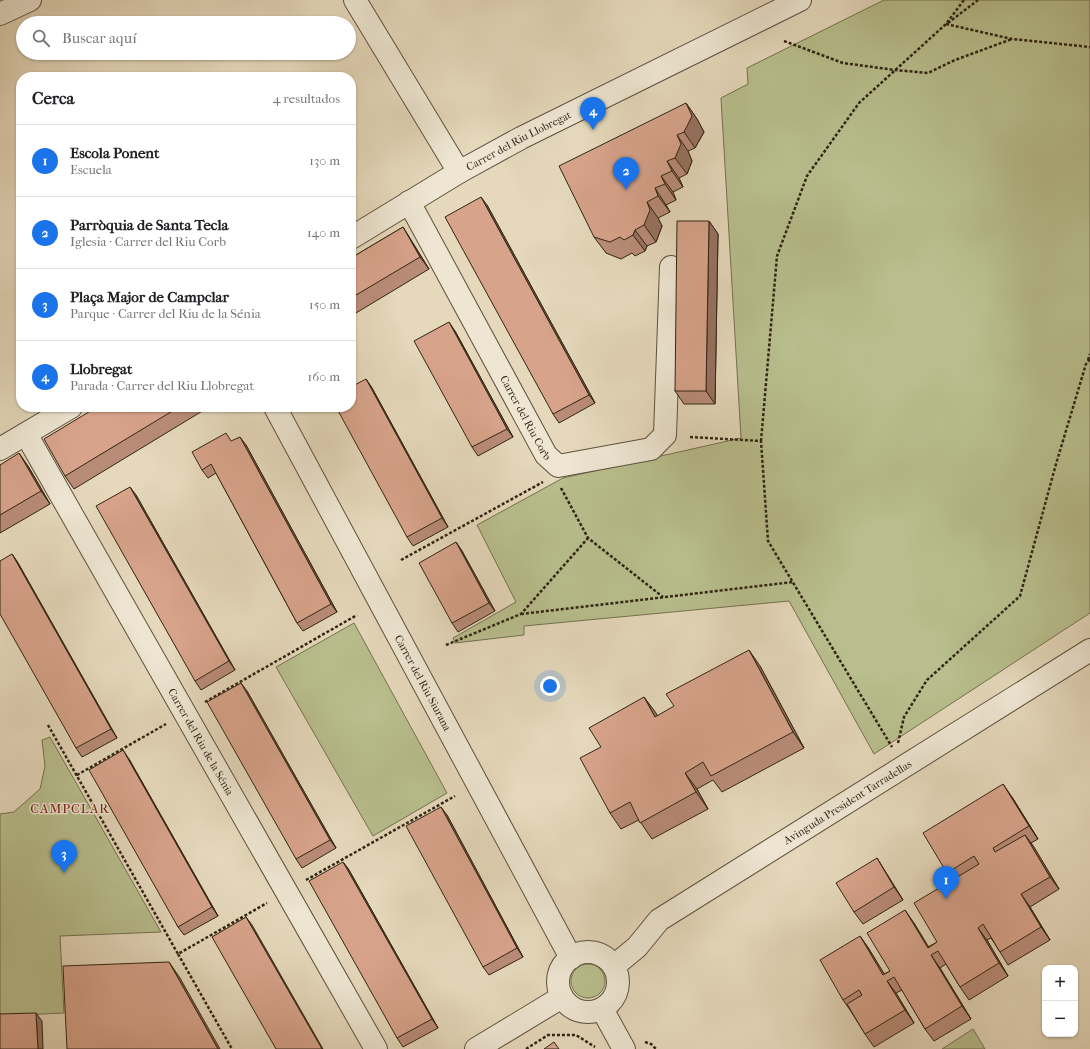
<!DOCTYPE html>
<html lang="es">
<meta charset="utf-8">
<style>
:root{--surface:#fff;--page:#f6f6f6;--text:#202124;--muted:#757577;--line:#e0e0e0;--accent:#1a73e8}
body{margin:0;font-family:"IM FELL French Canon",serif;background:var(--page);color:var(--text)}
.controls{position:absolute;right:12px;bottom:12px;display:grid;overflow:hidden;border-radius:8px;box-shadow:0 1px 3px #0004}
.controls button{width:36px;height:36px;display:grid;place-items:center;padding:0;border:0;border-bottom:1px solid var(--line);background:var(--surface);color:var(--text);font:20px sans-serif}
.you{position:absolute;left:550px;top:686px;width:14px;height:14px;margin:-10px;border:3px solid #fff;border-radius:50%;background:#1a73e8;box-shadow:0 0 0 6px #1a73e833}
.badge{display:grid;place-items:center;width:26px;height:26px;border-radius:50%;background:var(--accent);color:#fff;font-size:13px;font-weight:700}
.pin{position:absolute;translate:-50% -33px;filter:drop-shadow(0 1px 2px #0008)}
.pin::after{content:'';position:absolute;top:21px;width:14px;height:12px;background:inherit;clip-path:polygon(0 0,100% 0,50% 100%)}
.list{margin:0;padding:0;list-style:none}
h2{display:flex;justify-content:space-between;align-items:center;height:52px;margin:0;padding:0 16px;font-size:17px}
h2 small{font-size:13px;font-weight:400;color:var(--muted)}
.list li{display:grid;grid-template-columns:26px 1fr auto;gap:12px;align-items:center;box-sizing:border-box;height:72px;padding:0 16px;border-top:1px solid var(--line)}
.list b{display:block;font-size:15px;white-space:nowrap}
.list p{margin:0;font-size:13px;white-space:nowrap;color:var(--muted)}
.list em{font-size:13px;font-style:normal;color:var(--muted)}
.icon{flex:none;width:22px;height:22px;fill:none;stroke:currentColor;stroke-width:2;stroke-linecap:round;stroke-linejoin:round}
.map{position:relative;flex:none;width:1090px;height:1049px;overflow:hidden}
.search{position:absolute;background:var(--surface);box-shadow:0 1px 3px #0004;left:16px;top:16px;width:340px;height:44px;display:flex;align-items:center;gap:10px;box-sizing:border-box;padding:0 14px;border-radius:22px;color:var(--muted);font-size:15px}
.panel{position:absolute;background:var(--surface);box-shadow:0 1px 3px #0004;left:16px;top:72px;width:340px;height:340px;border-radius:16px}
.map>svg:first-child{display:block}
.green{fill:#b8be8d;stroke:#747150}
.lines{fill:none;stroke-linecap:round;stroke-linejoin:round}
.minor-casing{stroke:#5e513d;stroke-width:24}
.path{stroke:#312413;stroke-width:2.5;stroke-dasharray:3 2;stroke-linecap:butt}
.minor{stroke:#eee6d3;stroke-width:22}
.wall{fill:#b98c78;stroke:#312413}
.shaded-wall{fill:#967261;stroke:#312413}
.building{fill:#d7a38b;stroke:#312413}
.labels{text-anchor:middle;stroke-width:3;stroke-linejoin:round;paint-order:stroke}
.street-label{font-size:11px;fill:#312413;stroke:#eee6d3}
.quarter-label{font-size:13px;letter-spacing:1px;fill:#7a1f14;stroke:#eee6d3}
</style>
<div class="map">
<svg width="1090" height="1049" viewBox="0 0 1090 1049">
<rect width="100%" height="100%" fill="#e5d8bb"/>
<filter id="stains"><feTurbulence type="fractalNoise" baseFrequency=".005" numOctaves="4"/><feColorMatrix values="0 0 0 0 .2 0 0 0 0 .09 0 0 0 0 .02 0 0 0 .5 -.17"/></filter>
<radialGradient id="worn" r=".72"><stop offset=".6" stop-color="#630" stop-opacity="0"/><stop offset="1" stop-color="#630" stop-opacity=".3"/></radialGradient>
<path class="green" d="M884 0H1090V613L874 754 789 601 524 626V635L455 643 453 638 516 602 477 525 563 478 741 438 721 98 748 84 747 68Z
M354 623 447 793 373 836 276 667Z
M50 737 161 932 60 936 64 1013 0 1016V814L14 812 40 789 45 766 42 740Z
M571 981a17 17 0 1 1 34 0a17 17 0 1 1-34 0Z
M973 1029 985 1049H942Z"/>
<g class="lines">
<defs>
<g id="minor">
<path d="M355 0 459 172"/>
<path d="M0 14 30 0"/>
<path id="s1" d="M409 202 546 455 558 466 651 449 665 435 671 267"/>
<path id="s2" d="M351 238 459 172 521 138 800 0"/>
<path id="s3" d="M275 407 571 958"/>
<path id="s4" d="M26 434 376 1049"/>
<path d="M0 449 71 407"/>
<circle cx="588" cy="982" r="30"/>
<path id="s5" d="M614 966 637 947 659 920 1090 650"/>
<path d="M602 1009 624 1049"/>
<path d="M476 1049 562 997"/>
</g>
</defs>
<use href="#minor" class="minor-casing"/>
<path class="path" d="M948 23 978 0
M946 24 1012 39 1090 47
M784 41 843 63 895 70 928 73 955 60 1012 39
M1088 360 1090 354
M690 437 761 441 768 541 892 747
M761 441 777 256 807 176 859 103 946 24 964 0
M561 488 588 538 663 597
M401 560 543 482
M521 614 793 582
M446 645 521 614 588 538
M205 702 357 615
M48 725 178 954 267 903
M898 743 904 717 927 680 1020 596 1056 464 1086 364 1090 359
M77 775 166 724
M306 880 455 796
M178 954 232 1049
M645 1042 651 1044 656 1049
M526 1049 548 1035H576L595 1047"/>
<use href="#minor" class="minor"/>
</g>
<path class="wall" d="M686 103 697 119 704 132 695 148 688 151 692 161 687 174 679 178 683 187 673 192 676 200 666 205 670 212 658 218 662 226 656 242 647 246 645 251 635 256 632 253 621 259 606 253 594 237Z
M487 205 595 403 559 423 553 414Z
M709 221 718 234 715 404H684L675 391Z
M403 227 411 240 429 269 351 316V258Z
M455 331 513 437 478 456 472 447Z
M366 379 372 388 448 527 413 546 407 537Z
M97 407H209L74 489 65 476Z
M232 441 246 445 337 612 303 631 297 623 216 473 208 478 202 470Z
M0 465 28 466 50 504 0 533Z
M136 495 235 670 201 690 195 681Z
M456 542 462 551 495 611 458 632 452 623Z
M12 554 18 563 117 738 82 757 76 748Z
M760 666 804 748 722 792 713 780 697 789 708 809 652 839 639 820 621 829 610 813 601 747 644 697 657 716Z
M247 691 336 848 302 868 296 859Z
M129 759 218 916 184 935 178 927Z
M1012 797 1038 839 1031 843 1059 889 1030 907 1050 940 1008 965 1000 952 991 938 987 940 1008 976 969 1000 960 987 946 964 940 968 971 1019 934 1041 925 1029 902 990 896 993 914 1023 874 1047 865 1034 850 1010 843 1000 860 936 869 949 884 974 890 971 914 923 928 947 937 942 952 880 947 873Z
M447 815 523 957 489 975 483 967Z
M877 858 885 871 903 900 863 924 854 912Z
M343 862 349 870 438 1028 403 1047 397 1038Z"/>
<path class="shaded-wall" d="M686 103 697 119 704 132 695 148 684 132Z
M677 135 688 151 692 161 687 174 675 158Z
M667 161 679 178 683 187 672 171Z
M661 176 673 192 676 200 665 184Z
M655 188 666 205 670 212 658 196Z
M481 197 487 205 595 403 589 395Z
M647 202 658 218 662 226 656 242 644 225Z
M709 221 718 234 715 404 706 391Z
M403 227 411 240 429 269 420 257Z
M635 230 647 246 645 251 633 235Z
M449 322 455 331 513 437 507 429Z
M366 379 372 388 448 527 442 518Z
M240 437 246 445 337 612 331 604Z
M19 453 28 466 50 504 41 491Z
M130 487 136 495 235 670 229 661Z
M456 542 462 551 495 611 489 603Z
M12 554 18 563 117 738 111 729Z
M749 650 760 666 804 748 793 732Z
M241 683 247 691 336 848 330 840Z
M644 697 656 713 667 733 655 717Z
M123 750 129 759 218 916 212 907Z
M685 773 697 789 708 809 696 792Z
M1003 784 1012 797 1038 839 1029 826Z
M441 807 447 815 523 957 517 948Z
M1025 835 1034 847 1059 889 1050 877Z
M877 858 885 871 903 900 894 887Z
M343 862 349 870 438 1028 432 1019Z
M1021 894 1030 907 1050 940 1041 927Z
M905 910 914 923 933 954 928 948Z
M246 917 252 925 323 1049H322Z
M978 928 987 940 1008 976 999 963Z
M860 936 869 949 888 980 883 975Z
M931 955 940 968 971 1019 962 1006Z
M169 962 180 978 220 1049H218Z
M887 981 896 993 914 1023 905 1010Z
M36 1013 42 1021 43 1049H38Z"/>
<path class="building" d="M686 103 692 116 684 132 677 135 681 144 675 158 667 161 672 171 661 176 665 184 655 188 658 196 647 202 650 210 644 225 635 230 633 235 624 240 620 237 610 242 594 237 559 166Z
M481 197 589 395 553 414 445 217Z
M677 221H709L706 391H675Z
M403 227 420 257 351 298V258Z
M449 322 507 429 472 447 414 341Z
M366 379 442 518 407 537 336 407H351V387Z
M97 407H179L65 476 44 439Z
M226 433 231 441 240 437 331 604 297 623 211 464 202 470 192 452Z
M19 453 41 491 0 515V465Z
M130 487 229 661 195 681 96 506Z
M456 542 489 603 452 623 419 563Z
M12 554 111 729 76 748 0 614V561Z
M749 650 793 732 711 776 703 762 685 773 696 792 640 823 630 802 610 813 580 758 601 747 589 728 644 697 655 717 674 706 666 694Z
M241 683 330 840 296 859 207 702Z
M123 750 212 907 178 927 89 770Z
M1003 784 1029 826 993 848 995 852 1025 835 1050 877 1021 894 1041 927 1000 952 983 924 978 928 999 963 960 987 938 951 931 955 962 1006 925 1029 894 977 887 981 905 1010 865 1034 847 1004 862 995 859 990 843 1000 820 960 860 936 883 975 890 971 867 933 905 910 928 948 937 942 914 903 979 864 974 856 947 873 923 833Z
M441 807 517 948 483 967 406 826Z
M877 858 894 887 854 912 836 883Z
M343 862 432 1019 397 1038 309 881Z
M246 917 322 1049H276L212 937Z
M169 962 218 1049H67L63 966Z
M36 1013 38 1049H0V1014Z
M554 1042 559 1049H544Z"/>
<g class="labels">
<g class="street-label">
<text dy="4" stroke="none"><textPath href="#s2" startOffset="194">Carrer del Riu Llobregat</textPath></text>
<text dy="4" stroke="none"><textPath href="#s1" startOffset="245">Carrer del Riu Corb</textPath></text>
<text dy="4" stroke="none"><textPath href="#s3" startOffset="313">Carrer del Riu Siurana</textPath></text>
<text dy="4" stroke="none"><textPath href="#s4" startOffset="354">Carrer del Riu de la Sénia</textPath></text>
<text dy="4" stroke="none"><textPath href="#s5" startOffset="287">Avinguda President Tarradellas</textPath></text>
</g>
<g class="quarter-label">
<text x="70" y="813">CAMPCLAR</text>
</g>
</g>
<rect width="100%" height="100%" filter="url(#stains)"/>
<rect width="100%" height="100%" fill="url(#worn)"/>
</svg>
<div class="controls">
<button>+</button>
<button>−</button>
</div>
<div class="you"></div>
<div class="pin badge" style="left:946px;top:899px">1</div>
<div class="pin badge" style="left:626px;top:190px">2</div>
<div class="pin badge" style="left:64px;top:873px">3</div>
<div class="pin badge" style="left:593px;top:130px">4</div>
<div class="search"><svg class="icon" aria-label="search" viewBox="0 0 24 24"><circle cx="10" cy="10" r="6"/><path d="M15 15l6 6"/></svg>Buscar aquí</div>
<section class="panel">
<h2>Cerca<small>4 resultados</small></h2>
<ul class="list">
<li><span class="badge">1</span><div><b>Escola Ponent</b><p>Escuela</p></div><em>130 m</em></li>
<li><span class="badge">2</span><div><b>Parròquia de Santa Tecla</b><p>Iglesia · Carrer del Riu Corb</p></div><em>140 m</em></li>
<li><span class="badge">3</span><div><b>Plaça Major de Campclar</b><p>Parque · Carrer del Riu de la Sénia</p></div><em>150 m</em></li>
<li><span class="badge">4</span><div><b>Llobregat</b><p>Parada · Carrer del Riu Llobregat</p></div><em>160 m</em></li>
</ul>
</section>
</div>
